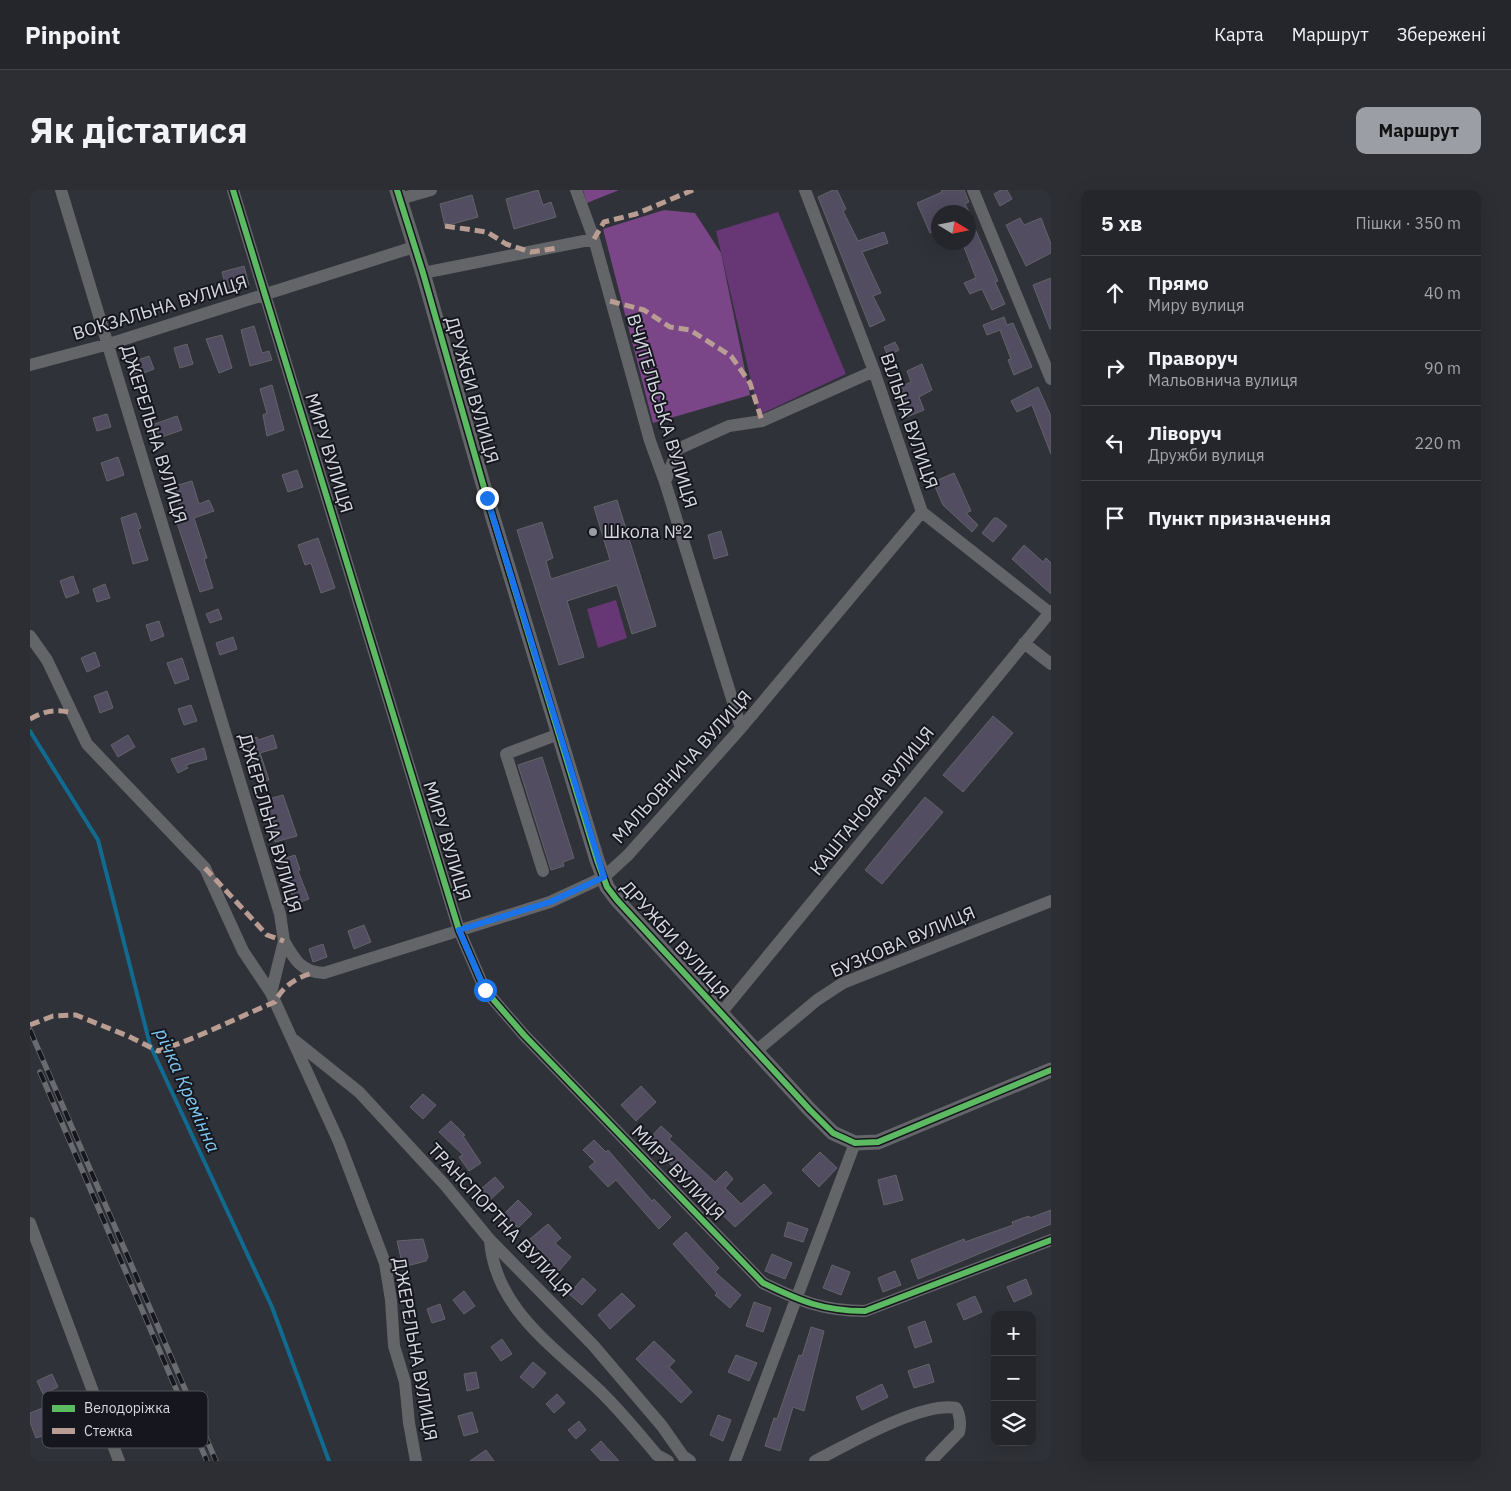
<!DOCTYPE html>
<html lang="uk">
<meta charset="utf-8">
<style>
:root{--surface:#24262b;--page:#2c2e33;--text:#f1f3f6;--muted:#a3a5a9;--line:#414347;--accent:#9c9ea6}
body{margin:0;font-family:"IBM Plex Sans",sans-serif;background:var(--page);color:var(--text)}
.controls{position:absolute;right:15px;bottom:15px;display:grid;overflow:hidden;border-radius:10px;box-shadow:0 5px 20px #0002}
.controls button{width:45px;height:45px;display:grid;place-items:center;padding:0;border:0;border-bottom:1px solid var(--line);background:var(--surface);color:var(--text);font:25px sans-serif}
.compass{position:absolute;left:901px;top:15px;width:45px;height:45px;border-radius:50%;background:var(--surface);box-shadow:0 5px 20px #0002;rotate:100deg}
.stop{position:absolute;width:15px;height:15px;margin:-11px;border:4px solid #1a73e8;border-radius:50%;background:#fff}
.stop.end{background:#1a73e8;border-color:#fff;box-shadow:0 1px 5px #0008}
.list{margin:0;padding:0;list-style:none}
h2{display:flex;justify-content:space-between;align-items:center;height:65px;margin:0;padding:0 20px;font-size:21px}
h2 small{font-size:16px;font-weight:400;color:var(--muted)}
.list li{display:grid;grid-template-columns:32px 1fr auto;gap:15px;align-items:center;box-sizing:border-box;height:75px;padding:0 20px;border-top:1px solid var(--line)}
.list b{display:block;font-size:19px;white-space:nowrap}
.list p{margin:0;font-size:16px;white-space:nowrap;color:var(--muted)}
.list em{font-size:16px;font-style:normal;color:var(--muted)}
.icon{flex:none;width:28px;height:28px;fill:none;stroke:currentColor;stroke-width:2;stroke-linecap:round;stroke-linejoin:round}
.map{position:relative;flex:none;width:1021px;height:1271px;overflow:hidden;border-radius:10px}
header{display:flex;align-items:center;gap:30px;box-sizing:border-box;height:70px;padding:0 25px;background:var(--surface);border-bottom:1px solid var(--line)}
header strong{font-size:24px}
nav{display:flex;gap:28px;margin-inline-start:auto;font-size:18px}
.intro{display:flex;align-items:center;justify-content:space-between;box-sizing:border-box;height:120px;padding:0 30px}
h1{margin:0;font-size:35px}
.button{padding:12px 22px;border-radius:10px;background:var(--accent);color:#111;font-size:18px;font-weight:700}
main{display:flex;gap:30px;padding:0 30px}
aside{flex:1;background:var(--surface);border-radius:10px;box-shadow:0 5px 20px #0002}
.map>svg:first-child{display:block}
.green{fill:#673675}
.forest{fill:#7a4687}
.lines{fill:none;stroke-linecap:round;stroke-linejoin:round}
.stream{stroke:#116a90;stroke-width:4}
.building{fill:#524d60;stroke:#636369}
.minor{stroke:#646568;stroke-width:12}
.tertiary{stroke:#646568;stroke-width:15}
.rail-casing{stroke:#6a6b6f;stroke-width:5.5}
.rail{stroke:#16171e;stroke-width:4;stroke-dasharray:11;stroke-linecap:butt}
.quiet{stroke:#b99d93;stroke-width:5;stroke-dasharray:10 5;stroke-linecap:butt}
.cycleway-casing{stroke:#16171e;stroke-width:9}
.cycleway{stroke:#5cba63;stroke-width:6}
.route{stroke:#1a73e8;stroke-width:6}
.poi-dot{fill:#9c9ea6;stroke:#16171e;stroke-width:2}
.labels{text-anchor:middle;stroke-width:4;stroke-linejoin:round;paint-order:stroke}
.street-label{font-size:18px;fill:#d6d8e1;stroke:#16171e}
.poi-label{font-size:18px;fill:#d6d8e1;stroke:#16171e;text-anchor:start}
.water-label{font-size:19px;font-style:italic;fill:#7ec9f3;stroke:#16171e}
.key{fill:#16171e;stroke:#505158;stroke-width:1}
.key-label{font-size:14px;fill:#d6d8e1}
</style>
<header>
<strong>Pinpoint</strong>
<nav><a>Карта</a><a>Маршрут</a><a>Збережені</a></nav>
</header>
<div class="intro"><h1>Як дістатися</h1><a class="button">Маршрут</a></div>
<main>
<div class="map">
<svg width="1021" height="1271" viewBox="0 0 1021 1271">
<rect width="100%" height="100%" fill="#303239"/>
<path class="green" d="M748 22 816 184 729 225 686 41Z
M586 410 597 448 568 458 557 419Z"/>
<path class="forest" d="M553 0H589L557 13Z
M634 20 665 23 691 63 720 205 623 233 573 39Z"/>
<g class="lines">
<path class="stream" d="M0 541 68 650 120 855 242 1117 299 1271"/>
</g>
<path class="building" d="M508 0 513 15 521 12 526 27 484 39 476 9Z
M803 0H807L816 19 813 21 828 51 854 42 858 53 832 62 851 103 843 106 855 130 840 137 788 7Z
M911 0H934L939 12 935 14 939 22H908V39L900 43 887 13 912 2Z
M971 0H977L982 9 970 16 964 4Z
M442 5 448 27 415 36 410 14Z
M938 23 968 91 965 92 975 114 962 120 952 99 940 104 934 93 946 88 932 52H938Z
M990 28 994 35 1011 28 1021 54V63L996 76 976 35Z
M214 76 219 95 197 101 192 82Z
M1021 88V139H1020L1003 95Z
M974 127 977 135 983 133 1002 177 984 185 978 170 981 169 970 140 957 145 953 135Z
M224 136 232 163 239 161 242 170 220 176 211 140Z
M192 145 202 178 189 183 176 149Z
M865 152 869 160 858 166 854 157Z
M157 154 163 174 150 178 144 158Z
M119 166 124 179 104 187 99 173Z
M892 174 902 200 889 207 894 220 877 227 865 199 881 192 877 181Z
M242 195 254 240 237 246 233 225 237 223 230 199Z
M1008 197 1021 226V264L1002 215 987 222 981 211Z
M77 224 81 237 67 241 63 228Z
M147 226 152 240 123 250 119 236Z
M88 267 94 285 77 291 71 273Z
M267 280 273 297 258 302 252 285Z
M924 283 941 321 936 323 948 335 942 342 913 315 903 292Z
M162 291 169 314 179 310 184 321 164 328 177 368 174 369 183 398 170 402 146 330 153 328 147 309 141 311 138 298Z
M587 310 626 436 602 444 587 395 537 411 554 467 529 475 487 340 512 332 523 368 516 371 521 389 580 370 564 317Z
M106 323 111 338 108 339 118 370 103 374 91 328Z
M964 328H967L977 336 963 352 952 343Z
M691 341 698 365 684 369 678 345Z
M288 348 305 398 291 403 281 373 275 375 268 355Z
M994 355 1013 372 1016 368 1021 373V404L982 369Z
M43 386 49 403 36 408 30 391Z
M75 394 80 408 67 412 63 399Z
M188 419 192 429 180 433 176 424Z
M129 431 134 446 121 451 116 435Z
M203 447 207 459 190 465 186 453Z
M65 462 70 476 57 482 51 468Z
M152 468 159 489 145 494 137 473Z
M77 501 83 518 70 523 64 506Z
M161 515 167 531 154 535 148 519Z
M963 526 983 543 933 602 913 585Z
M98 545 105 557 88 567 81 555Z
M243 545 247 558 230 563 239 590 229 593 216 551 227 547 228 550Z
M174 558 177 569 156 575 158 578 148 583 141 569Z
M512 567 544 668 533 672 534 676 521 680 488 575Z
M253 605 267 646 245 652 235 610Z
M895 607 913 622 852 694 835 680Z
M265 665 270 680 268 681 279 709 265 714 250 670Z
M334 735 341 752 324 759 318 741Z
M293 754 297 767 283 772 279 759Z
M611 896 626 912 606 931 591 915Z
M393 904 406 915 393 929 380 917Z
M421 931 435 945 433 946 451 973 439 981 429 967 433 965 409 942Z
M631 936 642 946 639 949 685 992 696 981 703 989 695 998 711 1014 734 994 742 1003 705 1037 637 971 641 967 620 948Z
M564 950 576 962 578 960 622 1011 624 1009 641 1027 629 1039 586 990 578 997 559 977 565 972 553 960Z
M790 962 807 978 789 997 772 980Z
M866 985 873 1010 854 1015 848 990Z
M465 987 474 997 460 1010 451 999Z
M488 1010 502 1024 488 1038 474 1024Z
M1021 1020V1034L888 1089 881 1070 934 1049 935 1052 983 1035 982 1032 999 1026 1000 1028Z
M758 1032 778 1039 773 1052 754 1046Z
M518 1034 531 1048 525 1053 541 1067 529 1081 500 1049Z
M656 1042 689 1078 685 1082 711 1105 700 1118 685 1105 687 1103 643 1054Z
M393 1049 398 1067 396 1071 373 1077 367 1051Z
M742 1064 762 1073 755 1089 735 1081Z
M802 1075 820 1082 811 1105 793 1098Z
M865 1081 871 1095 853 1102 848 1088Z
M553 1088 566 1100 552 1115 539 1104Z
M996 1089 1002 1104 984 1112 977 1097Z
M434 1101 445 1116 434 1124 423 1110Z
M592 1103 605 1116 580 1139 568 1125Z
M945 1106 952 1122 934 1130 927 1114Z
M724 1112 741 1118 733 1142 716 1136Z
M410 1114 415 1129 402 1133 397 1119Z
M895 1131 902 1152 885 1158 878 1137Z
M781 1137 794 1141 774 1221 763 1217 750 1261 735 1256 744 1228 747 1229 769 1165 772 1166Z
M472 1149 482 1164 471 1171 461 1157Z
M624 1151 645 1171 639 1177 662 1202 651 1213 606 1169Z
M706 1165 727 1173 719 1191 698 1182Z
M503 1172 516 1183 503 1198 490 1187Z
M899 1174 904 1192 884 1198 878 1181Z
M446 1182 449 1198 437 1201 434 1184Z
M22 1184 28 1197 13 1204 7 1191Z
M852 1194 858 1207 832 1220 826 1207Z
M527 1204 535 1213 524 1223 516 1214Z
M15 1217 24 1242 6 1248 0 1232V1223Z
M442 1222 448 1242 434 1246 428 1226Z
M688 1225 701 1230 693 1251 680 1245Z
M549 1231 556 1240 546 1249 538 1240Z
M571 1251 589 1271H571L561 1260Z
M456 1260 464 1271H440Z"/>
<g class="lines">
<path class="minor" d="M31 0 250 724 254 751 241 803
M203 0 429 740 455 800 494 845 733 1093C770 1111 793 1121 835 1121L1021 1050
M546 0 564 49 620 251 635 292 711 538
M775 0 844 181 892 322 1020 423
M943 0 1021 189
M370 9 401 0
M393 83 564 49
M0 175 79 154 384 57
M635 292 648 259 699 236 732 231 844 181
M0 446 17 470 57 554 175 678 213 761 241 803 309 952 355 1073 361 1110 364 1156 375 1192 379 1233 386 1271
M994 453 1021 474
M513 681 476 564 529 544
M254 751C264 769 271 782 294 783L520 712 574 687 598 665 711 538 892 322
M691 823 1021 421
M264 850 329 902 415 995 460 1050 563 1155 632 1236 653 1266 660 1271
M726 861 787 810 813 793 1021 711
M0 1033 89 1271
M460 1050C465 1121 528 1159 574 1205 593 1224 610 1245 627 1265L638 1271
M705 1271 825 953
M785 1271C817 1255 892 1211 926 1218 930 1224 931 1235 929 1242L901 1271"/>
<path class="tertiary" d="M367 0 393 83 457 308 567 670 577 697 587 710 780 920 803 943 825 953 848 952 1021 880"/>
<defs>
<path id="rail" d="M0 840 186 1271
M10 882 177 1271"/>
</defs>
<use href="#rail" class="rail-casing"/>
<use href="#rail" class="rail"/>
<path class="quiet" d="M415 36 457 42 476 54 501 62 528 58
M564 49 574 32 606 24 663 0
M580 111 614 120 640 137 660 140 701 166 720 193 732 231
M0 529C16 520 26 519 43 523
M175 678 237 745 254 751
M0 835 23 826 46 825 98 846 128 861C168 848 206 828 245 812 252 797 267 787 283 783"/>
<defs>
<path id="cycleway" d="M203 0 429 740 455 800 494 845 733 1093C770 1111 793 1121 835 1121L1021 1050
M367 0 393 83 457 308 567 670 577 697 587 710 780 920 803 943 825 953 848 952 1021 880"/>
</defs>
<use href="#cycleway" class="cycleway-casing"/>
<use href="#cycleway" class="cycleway"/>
</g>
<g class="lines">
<path class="route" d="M455 800 429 740 520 712 574 687 457 308"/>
</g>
<circle class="poi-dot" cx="563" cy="342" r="5"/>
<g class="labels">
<g class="street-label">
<text transform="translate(130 118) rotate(-17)" y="6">ВОКЗАЛЬНА ВУЛИЦЯ</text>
<text transform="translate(442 200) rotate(74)" y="6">ДРУЖБИ ВУЛИЦЯ</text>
<text transform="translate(632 221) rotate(73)" y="6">ВЧИТЕЛЬСЬКА ВУЛИЦЯ</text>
<text transform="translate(879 231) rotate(71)" y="6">ВІЛЬНА ВУЛИЦЯ</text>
<text transform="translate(124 244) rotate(73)" y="6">ДЖЕРЕЛЬНА ВУЛИЦЯ</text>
<text transform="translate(299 263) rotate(73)" y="6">МИРУ ВУЛИЦЯ</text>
<text transform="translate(652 577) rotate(-48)" y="6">МАЛЬОВНИЧА ВУЛИЦЯ</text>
<text transform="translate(842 611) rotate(-51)" y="6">КАШТАНОВА ВУЛИЦЯ</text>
<text transform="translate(240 633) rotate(74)" y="6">ДЖЕРЕЛЬНА ВУЛИЦЯ</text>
<text transform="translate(417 651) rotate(73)" y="6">МИРУ ВУЛИЦЯ</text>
<text transform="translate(645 750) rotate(48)" y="6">ДРУЖБИ ВУЛИЦЯ</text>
<text transform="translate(873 752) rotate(-23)" y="6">БУЗКОВА ВУЛИЦЯ</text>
<text transform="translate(648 983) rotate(46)" y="6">МИРУ ВУЛИЦЯ</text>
<text transform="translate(470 1030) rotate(47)" y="6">ТРАНСПОРТНА ВУЛИЦЯ</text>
<text transform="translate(385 1159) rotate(80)" y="6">ДЖЕРЕЛЬНА ВУЛИЦЯ</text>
</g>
<g class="poi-label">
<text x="573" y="348">Школа №2</text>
</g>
<g class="water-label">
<text transform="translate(158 900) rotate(66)" y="7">річка Кремінна</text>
</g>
</g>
<rect x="12" y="1201" width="166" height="57" rx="8" class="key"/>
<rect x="22" y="1215" width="23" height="7" fill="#5cba63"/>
<rect x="22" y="1238" width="23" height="6" fill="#b99d93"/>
<g class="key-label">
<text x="54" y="1223">Велодоріжка</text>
<text x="54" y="1246">Стежка</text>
</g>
</svg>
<div class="controls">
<button>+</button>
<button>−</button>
<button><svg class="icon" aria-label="layers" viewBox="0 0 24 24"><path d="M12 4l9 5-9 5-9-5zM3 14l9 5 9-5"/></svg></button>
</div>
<svg class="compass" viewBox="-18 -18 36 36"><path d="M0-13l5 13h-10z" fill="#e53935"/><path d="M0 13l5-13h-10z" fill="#a3a5a9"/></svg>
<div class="stop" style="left:455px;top:800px"></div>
<div class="stop end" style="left:457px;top:308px"></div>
</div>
<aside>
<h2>5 хв<small>Пішки · 350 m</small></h2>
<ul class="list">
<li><svg class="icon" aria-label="ahead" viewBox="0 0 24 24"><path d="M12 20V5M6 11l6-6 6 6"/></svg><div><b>Прямо</b><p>Миру вулиця</p></div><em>40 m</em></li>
<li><svg class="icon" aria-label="right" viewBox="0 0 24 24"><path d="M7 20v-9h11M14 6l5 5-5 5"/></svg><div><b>Праворуч</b><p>Мальовнича вулиця</p></div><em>90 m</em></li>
<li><svg class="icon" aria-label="left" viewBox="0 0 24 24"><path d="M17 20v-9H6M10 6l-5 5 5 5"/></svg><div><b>Ліворуч</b><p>Дружби вулиця</p></div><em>220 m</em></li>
<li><svg class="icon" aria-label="arrive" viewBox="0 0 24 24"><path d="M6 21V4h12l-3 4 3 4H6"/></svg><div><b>Пункт призначення</b></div></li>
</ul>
</aside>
</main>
